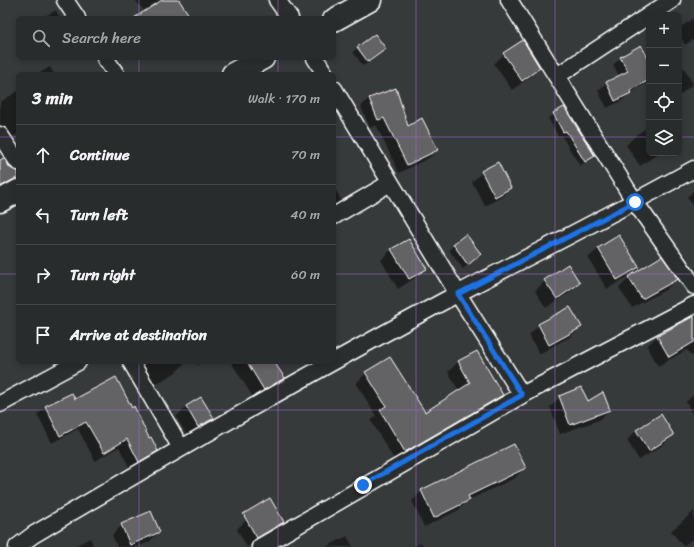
<!DOCTYPE html>
<meta charset="utf-8">
<style>
:root{--surface:#292c2c;--page:#353838;--text:#f1f3f6;--muted:#a5a7a9;--line:#454848}
body{margin:0;font-family:Sriracha,sans-serif;background:var(--page);color:var(--text)}
.controls{position:absolute;right:12px;top:12px;display:grid;overflow:hidden;border-radius:6px;box-shadow:0 2px 6px #0003}
.controls button{width:36px;height:36px;display:grid;place-items:center;padding:0;border:0;border-bottom:1px solid var(--line);background:var(--surface);color:var(--text);font:20px sans-serif}
.stop{position:absolute;width:12px;height:12px;margin:-9px;border:3px solid #1a73e8;border-radius:50%;background:#fff}
.stop.end{background:#1a73e8;border-color:#fff;box-shadow:0 1px 4px #0008}
.list{margin:0;padding:0;list-style:none}
h2{display:flex;justify-content:space-between;align-items:center;height:52px;margin:0;padding:0 16px;font-size:17px}
h2 small{font-size:13px;font-weight:400;color:var(--muted)}
.list li{display:grid;grid-template-columns:26px 1fr auto;gap:12px;align-items:center;box-sizing:border-box;height:60px;padding:0 16px;border-top:1px solid var(--line)}
.list b{display:block;font-size:15px;white-space:nowrap}
.list em{font-size:13px;font-style:normal;color:var(--muted)}
.icon{flex:none;width:22px;height:22px;fill:none;stroke:currentColor;stroke-width:2;stroke-linecap:round;stroke-linejoin:round}
.map{position:relative;flex:none;width:694px;height:547px;overflow:hidden}
.search{position:absolute;background:var(--surface);box-shadow:0 2px 6px #0003;left:16px;top:16px;width:320px;height:44px;display:flex;align-items:center;gap:10px;box-sizing:border-box;padding:0 14px;border-radius:6px;color:var(--muted);font-size:15px}
.panel{position:absolute;background:var(--surface);box-shadow:0 2px 6px #0003;left:16px;top:72px;width:320px;height:292px;border-radius:6px}
.map>svg:first-child{display:block}
.shadow{fill:#0007}
.building{fill:#636465;stroke:#fff}
.lines{fill:none;stroke-linecap:round;stroke-linejoin:round}
.street-casing{stroke:#fff;stroke-width:19}
.secondary-casing{stroke:#fff;stroke-width:25}
.street{stroke:#2a2d2e;stroke-width:16}
.secondary{stroke:#2a2d2e;stroke-width:22}
.route{stroke:#1a73e8;stroke-width:5}
.grid{fill:none;stroke:#a36bd2;stroke-width:1;stroke-opacity:0.55}
</style>
<div class="map">
<svg width="694" height="547" viewBox="0 0 694 547">
<rect width="100%" height="100%" fill="#373a3b"/>
<filter id="ink" filterUnits="userSpaceOnUse"><feTurbulence type="fractalNoise" baseFrequency=".025" numOctaves="2"/><feDisplacementMap in="SourceGraphic" scale="8" xChannelSelector="R" yChannelSelector="G"/><feConvolveMatrix kernelMatrix="1 2 1 2 8 2 1 2 1" color-interpolation-filters="sRGB"/></filter>
<g filter="url(#ink)">
<path class="shadow" d="M135 0H178L186 18H136L145 12Z
M56 10 60 18H41H42Z
M694 18V39L685 45 679 35V28Z
M358 47 380 54 363 66 353 52Z
M504 54 539 68 529 78 512 90 494 64Z
M621 57 649 62V82L630 93 622 101 607 108 598 91 606 83 619 76 613 65Z
M50 67 54 74H38Z
M684 68 693 84 679 96V71Z
M18 89V134L8 139 0 125V102L18 91Z
M369 98 408 127 437 150 429 158 399 173 376 125 370 128 361 107Z
M564 108 594 156 580 166 561 135 558 136 548 118Z
M649 126V153H659L640 166 626 145 636 135Z
M0 162 16 178 0 191Z
M482 172 510 188 500 198 485 206 472 182Z
M334 187 341 200 334 207Z
M694 190V207L687 197Z
M619 236 637 267 627 277 607 289 588 258 598 249Z
M408 240 425 268 415 278 398 289 381 260 391 250Z
M454 245 480 254 463 269 449 250Z
M629 278 676 279 667 289 632 308 619 288Z
M545 281 579 283 569 293 546 308 535 291Z
M694 317V355L692 356 687 350 658 366 647 346 657 336Z
M539 325 580 327 570 337 539 354 529 335Z
M476 353 502 395 492 405 395 461 371 421 376 416 356 383 366 373 424 413 459 391 448 372 458 362Z
M142 362H184L185 363 175 373 154 385Z
M196 362H204L198 365Z
M231 362H273L283 378 273 388 254 399Z
M694 394V418L686 402Z
M560 397 588 402 609 410 599 420 560 434 550 407Z
M201 398 213 418 203 428 188 437 176 417 186 407Z
M75 401 148 440 157 451 148 459 130 469 119 447 95 461 78 429 52 443 37 415 46 407Z
M637 430 673 435 663 445 639 460 627 440Z
M524 468 515 478 467 501 459 510 424 527 412 501 422 491Z
M694 511V538L683 546 671 531Z
M247 519 283 522 273 532 247 547 237 529Z
M122 525 159 532 149 542 137 547H117L112 535Z
M347 536 353 547H326Z
M90 538 94 547H73Z
M421 543 423 547H413Z"/>
<path class="building" d="M162 0H179L191 18H134Z
M375 34 386 49 368 62 357 47Z
M523 40 540 68 522 81 503 53Z
M641 45 649 60V80L630 91 631 93 615 101 606 82 628 71 620 57Z
M396 88 408 126 422 118 438 150 407 165 384 118 378 120 369 98Z
M564 107 595 156 585 162 566 131 563 132 553 113Z
M4 158 10 168 18 171V177L0 187V160Z
M498 162 511 188 495 197 481 171Z
M466 234 481 254 468 265 453 244Z
M619 235 639 267 617 280 598 248Z
M409 239 427 269 409 279 391 249Z
M662 256 678 279 642 299 628 277Z
M568 264 580 283 557 299 544 280Z
M570 307 582 327 549 345 538 324Z
M694 316V342L669 357 657 336Z
M477 351 503 395 405 452 380 410 386 406 365 372 390 357 425 412 470 383 458 361Z
M247 362H274L285 378 264 390Z
M116 377 132 408 134 406 149 438 151 437 158 451 139 462 127 439 104 453 86 422 60 436 45 406 72 393 75 399Z
M581 387 588 401 603 392 610 410 570 425 559 396Z
M201 397 214 418 198 427 186 406Z
M661 414 674 435 649 451 636 430Z
M514 444 526 468 468 496 470 500 434 518 421 490Z
M270 498 284 522 257 538 243 514Z
M151 511 160 532 130 545 121 524Z"/>
<g class="lines">
<defs>
<path id="street" d="M65 0 77 18
M277 0 290 18
M509 0 635 202 694 286
M105 58 116 74
M315 58 325 74
M557 76 672 0
M334 89 458 294 522 395
M0 135 18 162
M334 216 390 183
M131 362 181 448
M0 404 78 362
M17 547 33 535C173 452 315 370 459 293 537 252 617 212 694 169
M260 547 522 395 694 305"/>
<path id="secondary" d="M334 20 370 0
M233 74 263 58
M0 201 18 191"/>
</defs>
<use href="#street" class="street-casing"/>
<use href="#secondary" class="secondary-casing"/>
<use href="#street" class="street"/>
<use href="#secondary" class="secondary"/>
</g>
</g>
<g class="lines" filter="url(#ink)">
<path class="route" d="M363 485 522 395 458 294 635 202"/>
</g>
<path class="grid" d="M139 0V18M278 0V18M416 0V547M555 0V547M139 58V74M278 58V74M0 137H18M334 137H649M679 137H694M0 274H18M334 274H694M139 362V547M278 362V547M0 410H694"/>
</svg>
<div class="controls">
<button>+</button>
<button>−</button>
<button><svg class="icon" aria-label="locate" viewBox="0 0 24 24"><circle cx="12" cy="12" r="6"/><path d="M12 2v4M12 18v4M2 12h4M18 12h4"/></svg></button>
<button><svg class="icon" aria-label="layers" viewBox="0 0 24 24"><path d="M12 4l9 5-9 5-9-5zM3 14l9 5 9-5"/></svg></button>
</div>
<div class="stop" style="left:635px;top:202px"></div>
<div class="stop end" style="left:363px;top:485px"></div>
<div class="search"><svg class="icon" aria-label="search" viewBox="0 0 24 24"><circle cx="10" cy="10" r="6"/><path d="M15 15l6 6"/></svg>Search here</div>
<section class="panel">
<h2>3 min<small>Walk · 170 m</small></h2>
<ul class="list">
<li><svg class="icon" aria-label="ahead" viewBox="0 0 24 24"><path d="M12 20V5M6 11l6-6 6 6"/></svg><div><b>Continue</b></div><em>70 m</em></li>
<li><svg class="icon" aria-label="left" viewBox="0 0 24 24"><path d="M17 20v-9H6M10 6l-5 5 5 5"/></svg><div><b>Turn left</b></div><em>40 m</em></li>
<li><svg class="icon" aria-label="right" viewBox="0 0 24 24"><path d="M7 20v-9h11M14 6l5 5-5 5"/></svg><div><b>Turn right</b></div><em>60 m</em></li>
<li><svg class="icon" aria-label="arrive" viewBox="0 0 24 24"><path d="M6 21V4h12l-3 4 3 4H6"/></svg><div><b>Arrive at destination</b></div></li>
</ul>
</section>
</div>
